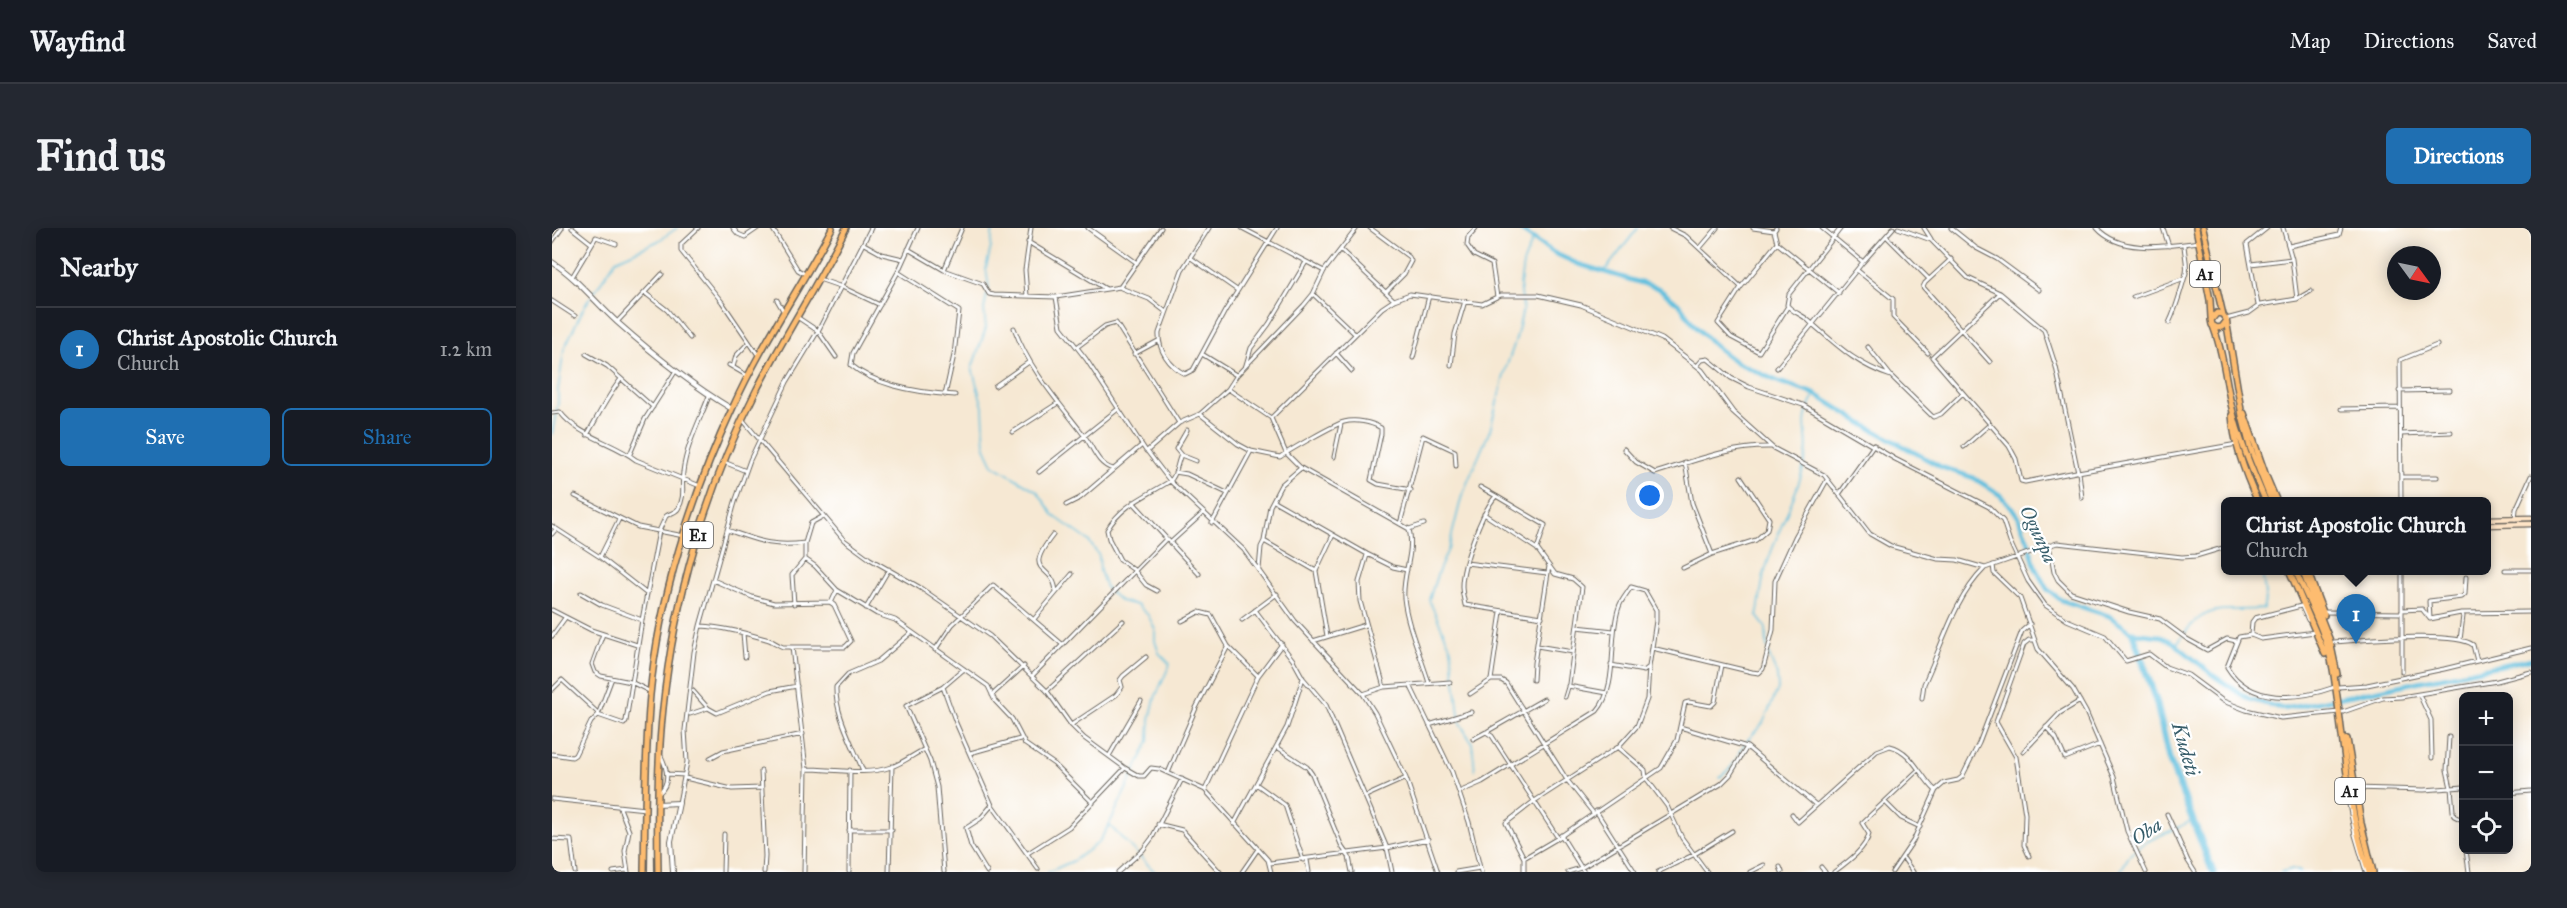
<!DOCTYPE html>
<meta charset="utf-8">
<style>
:root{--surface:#171b24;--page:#242831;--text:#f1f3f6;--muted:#9ea1a6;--line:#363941;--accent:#1f6fb2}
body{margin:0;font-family:"IM FELL Great Primer",serif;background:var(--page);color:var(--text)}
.controls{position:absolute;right:18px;bottom:18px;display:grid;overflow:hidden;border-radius:9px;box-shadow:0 3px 15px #0003}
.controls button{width:54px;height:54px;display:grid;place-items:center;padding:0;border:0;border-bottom:2px solid var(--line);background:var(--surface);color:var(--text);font:30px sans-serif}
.compass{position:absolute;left:1835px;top:18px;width:54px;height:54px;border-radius:50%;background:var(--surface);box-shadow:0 3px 15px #0003;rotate:123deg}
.you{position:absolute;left:1098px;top:268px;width:21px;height:21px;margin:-15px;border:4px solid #fff;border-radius:50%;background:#1a73e8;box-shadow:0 0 0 9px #1a73e833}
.badge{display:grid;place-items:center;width:39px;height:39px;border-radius:50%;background:var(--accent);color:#fff;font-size:20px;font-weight:700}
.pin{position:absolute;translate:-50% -50px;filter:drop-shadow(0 2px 3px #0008)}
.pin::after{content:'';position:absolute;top:32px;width:21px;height:18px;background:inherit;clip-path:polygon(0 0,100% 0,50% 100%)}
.popup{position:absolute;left:1669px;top:269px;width:270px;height:78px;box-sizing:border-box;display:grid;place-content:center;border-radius:9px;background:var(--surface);filter:drop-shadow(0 2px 4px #0005);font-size:20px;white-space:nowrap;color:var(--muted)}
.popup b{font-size:22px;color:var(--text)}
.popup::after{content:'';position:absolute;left:50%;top:100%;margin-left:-12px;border:12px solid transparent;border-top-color:var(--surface)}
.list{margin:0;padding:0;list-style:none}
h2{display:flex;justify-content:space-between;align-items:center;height:78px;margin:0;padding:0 24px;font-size:26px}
h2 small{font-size:20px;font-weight:400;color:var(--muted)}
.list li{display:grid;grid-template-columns:39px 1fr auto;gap:18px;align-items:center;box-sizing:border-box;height:84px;padding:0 24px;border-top:2px solid var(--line)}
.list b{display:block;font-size:22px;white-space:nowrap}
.list p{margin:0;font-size:20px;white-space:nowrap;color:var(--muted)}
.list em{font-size:20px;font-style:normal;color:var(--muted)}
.actions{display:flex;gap:12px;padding:18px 24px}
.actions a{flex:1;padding:14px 0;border:2px solid var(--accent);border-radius:9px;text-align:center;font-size:21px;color:var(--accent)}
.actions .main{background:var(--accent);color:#fff}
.icon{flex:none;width:33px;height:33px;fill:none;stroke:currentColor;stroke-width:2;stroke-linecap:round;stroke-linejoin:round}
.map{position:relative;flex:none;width:1979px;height:644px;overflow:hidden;border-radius:9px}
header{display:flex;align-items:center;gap:36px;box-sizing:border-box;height:84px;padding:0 30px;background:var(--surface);border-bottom:2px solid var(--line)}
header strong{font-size:28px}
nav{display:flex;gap:33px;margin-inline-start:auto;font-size:21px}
.intro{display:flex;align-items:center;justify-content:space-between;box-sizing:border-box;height:144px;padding:0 36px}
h1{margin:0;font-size:42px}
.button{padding:15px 27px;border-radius:9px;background:var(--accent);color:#fff;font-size:21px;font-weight:700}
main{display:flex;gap:36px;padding:0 36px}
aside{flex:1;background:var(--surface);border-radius:9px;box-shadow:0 3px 15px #0003}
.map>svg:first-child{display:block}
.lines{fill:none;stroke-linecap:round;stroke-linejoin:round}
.stream{stroke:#60bfde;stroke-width:1.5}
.canal{stroke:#60bfde;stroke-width:4.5}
.river{stroke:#60bfde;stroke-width:7}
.minor-casing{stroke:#68635c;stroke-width:5}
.tertiary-casing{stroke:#68635c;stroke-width:6}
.secondary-casing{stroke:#68635c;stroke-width:7}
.trunk-casing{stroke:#68635c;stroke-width:8}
.motorway-casing{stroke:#68635c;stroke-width:8}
.minor{stroke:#fff;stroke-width:3}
.tertiary{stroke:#fff;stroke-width:4}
.secondary{stroke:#fee4c6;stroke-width:4.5}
.trunk{stroke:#fdbc70;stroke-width:5}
.motorway{stroke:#fdbc70;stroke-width:5}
.labels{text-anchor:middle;stroke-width:4.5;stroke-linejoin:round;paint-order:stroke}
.shield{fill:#fff;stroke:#606060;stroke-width:1.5}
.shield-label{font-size:16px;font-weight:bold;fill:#1c1c1c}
.water-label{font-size:20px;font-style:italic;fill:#375d6a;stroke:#fff}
</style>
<header>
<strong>Wayfind</strong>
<nav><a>Map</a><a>Directions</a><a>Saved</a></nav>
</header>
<div class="intro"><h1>Find us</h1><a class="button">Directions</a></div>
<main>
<aside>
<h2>Nearby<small></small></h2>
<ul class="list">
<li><span class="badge">1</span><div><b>Christ Apostolic Church</b><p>Church</p></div><em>1.2 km</em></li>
</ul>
<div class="actions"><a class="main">Save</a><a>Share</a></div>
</aside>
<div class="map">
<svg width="1979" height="644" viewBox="0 0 1979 644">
<rect width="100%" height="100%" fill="#fff"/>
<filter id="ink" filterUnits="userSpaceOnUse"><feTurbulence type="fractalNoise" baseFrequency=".0167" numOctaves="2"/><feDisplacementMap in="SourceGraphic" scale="12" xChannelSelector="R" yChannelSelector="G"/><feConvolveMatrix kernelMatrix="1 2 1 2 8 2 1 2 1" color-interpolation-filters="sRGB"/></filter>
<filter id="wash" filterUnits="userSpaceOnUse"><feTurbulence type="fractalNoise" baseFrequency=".008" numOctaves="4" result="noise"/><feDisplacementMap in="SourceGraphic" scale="24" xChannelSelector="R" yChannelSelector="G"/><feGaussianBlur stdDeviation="1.35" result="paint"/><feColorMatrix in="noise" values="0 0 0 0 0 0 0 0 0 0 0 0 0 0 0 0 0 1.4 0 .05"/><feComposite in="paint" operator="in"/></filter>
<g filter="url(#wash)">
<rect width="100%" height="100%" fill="#f6e8d3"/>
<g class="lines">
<path class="stream" d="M1052 44 1086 0
M437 61 434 40 439 19 441 0
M435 66 432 81 434 100 420 140 431 179 433 220 441 237 485 263 502 288 536 312 547 328 548 343 554 360 568 373 585 377 596 387 603 401V413L607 425 618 436 603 470 598 492 597 513 557 597 546 615 521 633 496 644
M0 206 6 175V162L12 121 32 79 64 32 106 13 125 0
M1624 417C1653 373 1665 384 1711 381 1716 368 1710 356 1711 342
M1215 420 1214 400 1205 388C1208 375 1209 360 1212 347 1222 306 1246 270 1254 228 1258 200 1245 198 1263 166
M923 542 920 515 908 495 899 420 877 372 885 347 897 319 910 267 938 202 954 140 964 111 971 81 968 56 971 36 981 11
M1168 550 1180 538 1193 515 1211 495 1226 461 1225 447 1216 425
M558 598 603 644
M1568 644C1571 639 1574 632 1578 627 1593 609 1622 605 1641 591
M1729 644 1740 641 1749 644"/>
<path class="canal" d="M966 0 1002 25 1026 36 1106 60 1128 77 1143 98 1163 118 1184 134 1227 154 1263 166 1311 196 1389 239 1422 250 1448 267 1464 285 1476 312 1484 341 1495 361 1509 372 1557 388 1581 405 1607 408 1621 414 1662 448 1697 471 1732 481 1979 431"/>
<path class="river" d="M1581 405 1605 476 1617 531 1661 644"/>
</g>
</g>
<g filter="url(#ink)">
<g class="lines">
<defs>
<path id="minor" d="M20 0 39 15
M146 0 129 16V23L170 74 206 127
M181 0 186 6 193 9 206 0
M220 0 246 42 253 46
M366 0 346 44 301 125 299 137C325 159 371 165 403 167
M536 0 585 35
M657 0 630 42 607 105C606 122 617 138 633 146L641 142 673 83 725 0
M690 0 772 43
M818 0 857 29 859 33 852 46 834 64
M924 0 916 9 915 17 922 27 940 36 945 69
M1118 0 1134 8 1189 59
M1201 0 1222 3
M1224 0 1222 3 1225 15 1189 59 1166 95 1179 109 1207 124 1236 78
M1270 0 1311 34 1341 0
M1289 0 1237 66 1235 77C1241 85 1250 86 1257 93 1285 117 1303 136 1339 148
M1346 0 1379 12 1416 50 1448 65 1492 102 1504 139 1526 244 1685 216
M1372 0 1379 11
M1399 0 1424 20 1445 31 1487 62
M1545 0C1569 27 1615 18 1647 14
M1611 0 1617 18
M1731 0 1740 31 1745 71
M1334 8 1377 51
M0 14 10 0
M476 14 554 61
M1225 15 1287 65
M312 16 330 26 351 31
M1737 18 1787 7 1789 0
M1148 20 1165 0
M356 21 392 42 431 56 437 66 442 67 504 69 568 59 609 0
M789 22 842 72
M639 30 685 62
M1399 31 1373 55 1371 59 1438 134
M1699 36 1740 31
M392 42 410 0
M1306 43 1341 71V89L1376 125
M346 44 407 83 402 127 393 167
M20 49 44 9 64 16
M267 51 290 59 328 77
M569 60 597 71 614 84
M93 65 115 82 138 110
M1448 65 1380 129 1457 218 1464 231 1469 253 1473 254 1524 244
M761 66 803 106
M475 68 473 42 479 0
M504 69 509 99 534 131 594 223
M1581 69 1630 51
M225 72 232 84
M0 73 23 88
M1706 77 1695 16 1715 0
M245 89 266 103 284 129
M1674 91 1697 85 1708 77 1745 71 1759 63
M65 94 110 46
M1617 95C1625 79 1629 61 1634 45 1636 36 1632 25 1632 16
M462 100C477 141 505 172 531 206 541 218 544 236 561 241
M525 119 553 98 564 95 627 195
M1316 119 1339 148 1381 189 1389 186 1411 165
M784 125 800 143
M34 126 55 138 101 179
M582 126 606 113
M650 126 684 147
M861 130 877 68
M177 137 196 148
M694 137 699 120 717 96 754 34
M899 137 903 106 913 73
M1145 138 1150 132 1156 131 1179 150 1197 159 1251 177 1343 231 1437 279 1451 293 1458 314 1476 353 1493 377 1515 392 1553 408 1574 433 1597 426 1614 439 1636 447 1671 473 1694 482 1729 490 1787 484
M181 139 184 128 197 114
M1225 140 1311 34
M443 158 477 134
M676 161 685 147 752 77 761 66 772 43 805 0
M1847 163 1898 162
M1789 181 1848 180
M0 185 8 184C27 209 61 214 84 232L148 258
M648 186 686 216 699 223 728 229C738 222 783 196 792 194 804 191 819 194 829 200V206L819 252 826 256 859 262
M719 190 734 225 749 240 857 301C863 324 850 347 852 370 855 398 869 428 877 455
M191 192 292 312 318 331 367 359 438 408 495 463 519 497 532 510 573 540 587 548H592L599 540 607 541 653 562 716 632 719 644
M461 204 506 175
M1849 206 1899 204
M35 207C46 188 55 169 69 151
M1412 219 1438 196
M1072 221 1084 234 1103 245C1142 233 1178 218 1219 219
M78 226 93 191 123 144
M629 227 644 233
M782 229 789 196
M172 234 194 243
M1133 234 1140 275 1160 326
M487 244 566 181
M623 244 635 246 675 265
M1527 244 1530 270
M1849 249H1885
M928 259 944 268
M1288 265 1322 217
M23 268 86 299 132 308
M722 273 815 326 841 339 855 342
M581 274 647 346
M1849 274 1848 132 1885 117
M514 277 528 270 590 217
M932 286 985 321
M1963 291 1964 281 1979 248
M660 295 699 223
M848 296 871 208 903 223 904 238
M0 298 48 329 95 366
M857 301 872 296
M175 302C207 313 219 319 253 315
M0 306 4 301
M501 307C468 349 503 334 504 365
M712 313 764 343
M618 315 650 286
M1497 317 1502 344 1506 352 1519 365 1577 384 1608 391 1635 411 1655 422 1675 411 1684 413
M815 327 807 354 808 373 832 459
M48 329 67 291
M253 331 263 338 285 362 325 386 343 392 436 458 443 473 460 491 473 516 502 536 541 575
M914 335 995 345
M1441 337 1442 345 1468 370 1486 421 1521 461 1534 484 1562 549 1575 603 1594 644
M1131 340 1160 326 1204 312 1215 302 1217 291 1189 249
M707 341 709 319 712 313 718 278 729 257 749 240
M1800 342 1850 344
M1850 342V444
M1953 342H1979
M605 363 594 357 582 342 568 332 557 311 555 302C570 276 595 268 618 253 625 248 625 234 629 227L624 221 635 202
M29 365 50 377 90 392
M279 375 285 362
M242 376 240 347 253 331V315L259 295 270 289
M1749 378 1703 390 1700 394 1699 407 1709 411 1763 404
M1750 379 1756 392
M314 380 337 341
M0 382 39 402 85 417
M703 382 741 432 751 450 774 477 835 620 840 644
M1850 382 1870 381 1878 391 1909 385
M1771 384 1850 385
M990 389 913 377C912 371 910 365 910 358 910 337 930 283 944 268L993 297 985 321 1003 346 1021 351 1030 359 1017 456 1013 469
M483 390 520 346
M1878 391 1877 373 1910 369 1913 366 1914 349
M690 392 725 366
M630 393 647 384 659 387 676 418 706 448
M149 398C171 399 192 405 214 411 220 412 225 417 231 419H293L299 413 282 377 278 374 222 375 200 369 161 352
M1025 399 1062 403
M191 405 193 429
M51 406 40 436 43 444 49 448 79 454 97 463
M1699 407 1687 409 1675 439C1698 477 1746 472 1783 459
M0 408 13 390
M775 408 764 343 781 307
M1908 412 1911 388 1909 385 1979 384
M761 413 813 397
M1782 414C1808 412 1904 403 1921 417L1925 433
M985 418 1021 424
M240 419 254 541 252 644
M1100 420 1200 444 1207 445 1211 441 1221 402 1223 353 1243 309 1275 252
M383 422 400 397 441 357 511 417
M1059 437 1092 443 1097 439
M481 447 614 311
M939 452H949L954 455 1015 552 1042 586
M981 452 982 435 997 338
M858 457 900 544 917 594 929 644
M1016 458 1055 465
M391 459 404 495 440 577 486 641
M1786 459 1815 457 1892 441 1979 420
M0 462 10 452 46 485
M141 463 156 480 165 485 218 463 245 458
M495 463 571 393
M811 466 832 459 898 454
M918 466 939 452 949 384
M1867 466 1879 492 1880 530
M440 467 472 438
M1370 470 1372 456C1390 418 1402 371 1432 341
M1791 484 1831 470 1849 469 1945 453 1979 444
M138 486 156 480
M46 487 72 496 74 493 90 392 107 303 114 288C118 285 123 285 126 281 134 268 129 257 131 244 134 218 148 192 157 168
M519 497 564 467 570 459 568 452 571 448 594 429
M877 497 919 484
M1128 499 1195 519 1264 577
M1494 499 1504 510 1513 530 1548 516
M936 503 992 471
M1897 509 1895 542 1899 560 1901 583 1902 588 1912 593
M921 511 934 504 940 508 1006 610
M725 519 755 539 760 546 790 619 797 629 800 644
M1066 519 1093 542 1094 550 1115 578 1130 610 1155 644
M1471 524 1508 485 1528 473
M418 525 468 511
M0 526 20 529 23 527 39 494 46 487 60 450
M557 528 589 473
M158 530 171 523 251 506
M254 541C281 541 314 548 339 539 351 535 362 526 373 521
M209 543 213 628 212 644
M311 543C301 516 283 487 284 459L296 446 326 433 359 405
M616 545 644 480 676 418
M115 546 133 547
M133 550 180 561 210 560
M704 556 733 577 751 632
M1803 560 1872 562 1912 559
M653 562 706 448 730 416
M907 564 930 554 1045 483C1067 458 1056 409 1067 379 1069 372 1075 366 1079 359L1093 363 1104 382V393L1097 439 1095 471 1085 498 1066 519 981 574 954 595 972 630V644
M107 565C119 555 115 540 109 528
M1956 565 1979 563
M1795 566 1803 607 1814 644
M814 568 854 550
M0 571 93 581
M1333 574 1349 590 1368 599
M127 575 135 534 133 502 142 424 148 398 183 274 198 232 235 154 266 103 319 0
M68 580 77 603 73 623 76 644
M1044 583 1083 644
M1240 586 1246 594 1325 523 1338 518C1360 523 1368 548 1383 562
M1615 586 1636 633 1643 644
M606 596 630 602 668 644
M682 596 735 499 751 450
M297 602H340
M1009 607 1032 644
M0 611 19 612 23 644
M1914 622 1917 644
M476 625 517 599 573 540
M1477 628 1472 617 1473 586 1464 529 1444 494 1472 416 1477 412H1481
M972 630 1006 610 1109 540 1125 512 1133 475 1137 474 1159 478 1163 474 1170 437
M1352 631 1361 644
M755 632 757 644
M718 635 835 620 876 611
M1228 639 1230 644
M1269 639 1273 644
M61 644 75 642
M171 644 172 606
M297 644 298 542
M337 644 340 538
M392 644 385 559 378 533 354 478 391 459 412 441
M435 644 419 618 414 600 428 591 440 577
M566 644 591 622 600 610 630 551
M690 644 706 621
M886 644 854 550 823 485 811 466 743 393 692 322 618 253 595 223 627 195 648 186 676 161 719 190 830 80 842 72 858 66 930 76 949 67H986L1029 77 1110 111 1150 142 1181 184 1221 220 1272 247 1318 306 1339 318 1386 331 1405 332 1433 340 1505 315 1630 329 1644 328 1674 319
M904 644 928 640
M1016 644 1029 640 1169 556 1178 547 1195 519
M1106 644 1141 627 1180 603
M1198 644 1212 637
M1282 644C1294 635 1314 621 1317 606L1310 595 1365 543
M1340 644 1361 613 1384 562 1392 555 1406 552 1410 549 1427 515 1470 403 1478 396"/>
<path id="tertiary" d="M0 34C25 50 43 74 65 94 101 126 138 156 180 181
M105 576 127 575 119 613 121 644"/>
<path id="secondary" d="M1934 291 1979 290
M1934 297 1979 296"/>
<path id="trunk" d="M1644 0 1658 72 1659 90
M1651 0 1671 87
M1673 95 1670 99 1665 100 1660 97 1659 92 1665 85 1670 86 1674 91 1690 188 1698 219 1720 274
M1661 98C1671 123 1673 149 1679 176 1686 209 1700 242 1714 274
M1692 185 1714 248 1725 274
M1680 187C1682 217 1693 246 1706 274
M1737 342 1773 426
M1743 342C1757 374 1775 407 1781 441 1792 508 1794 579 1817 644
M1750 342 1778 413 1785 446
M1755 342 1772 387
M1795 511 1809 595 1821 644"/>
<path id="motorway" d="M92 644C93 585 93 526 98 467 107 370 140 267 181 179 209 117 248 60 280 0
M106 644C105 589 105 535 111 480 122 371 154 261 204 163 232 108 266 56 294 0"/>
</defs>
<use href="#minor" class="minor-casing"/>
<use href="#tertiary" class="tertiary-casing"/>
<use href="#secondary" class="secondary-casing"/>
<use href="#trunk" class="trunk-casing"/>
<use href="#motorway" class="motorway-casing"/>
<use href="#minor" class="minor"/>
<use href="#tertiary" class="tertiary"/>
<use href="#secondary" class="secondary"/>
<use href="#trunk" class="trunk"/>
<use href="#motorway" class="motorway"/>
</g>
</g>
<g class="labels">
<g class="shield">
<rect x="1638" y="33" width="30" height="26" rx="4.5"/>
<rect x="131" y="294" width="30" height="26" rx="4.5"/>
<rect x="1783" y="550" width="30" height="26" rx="4.5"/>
</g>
<g class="shield-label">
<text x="1653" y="52">A1</text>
<text x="146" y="313">E1</text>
<text x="1798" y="569">A1</text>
</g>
<g class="water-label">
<text transform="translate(1487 306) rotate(65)" y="7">Ogunpa</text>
<text transform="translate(1634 521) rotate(74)" y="7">Kudeti</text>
<text transform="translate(1594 603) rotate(-33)" y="7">Oba</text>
</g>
</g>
</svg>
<div class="controls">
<button>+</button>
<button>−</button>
<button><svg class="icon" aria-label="locate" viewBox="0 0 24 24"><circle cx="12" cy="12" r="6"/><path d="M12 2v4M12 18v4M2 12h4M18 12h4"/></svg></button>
</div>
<svg class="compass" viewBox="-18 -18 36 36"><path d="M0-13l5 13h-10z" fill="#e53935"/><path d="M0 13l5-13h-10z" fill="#9ea1a6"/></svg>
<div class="you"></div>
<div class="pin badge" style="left:1804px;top:416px">1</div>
<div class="popup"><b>Christ Apostolic Church</b>Church</div>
</div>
</main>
